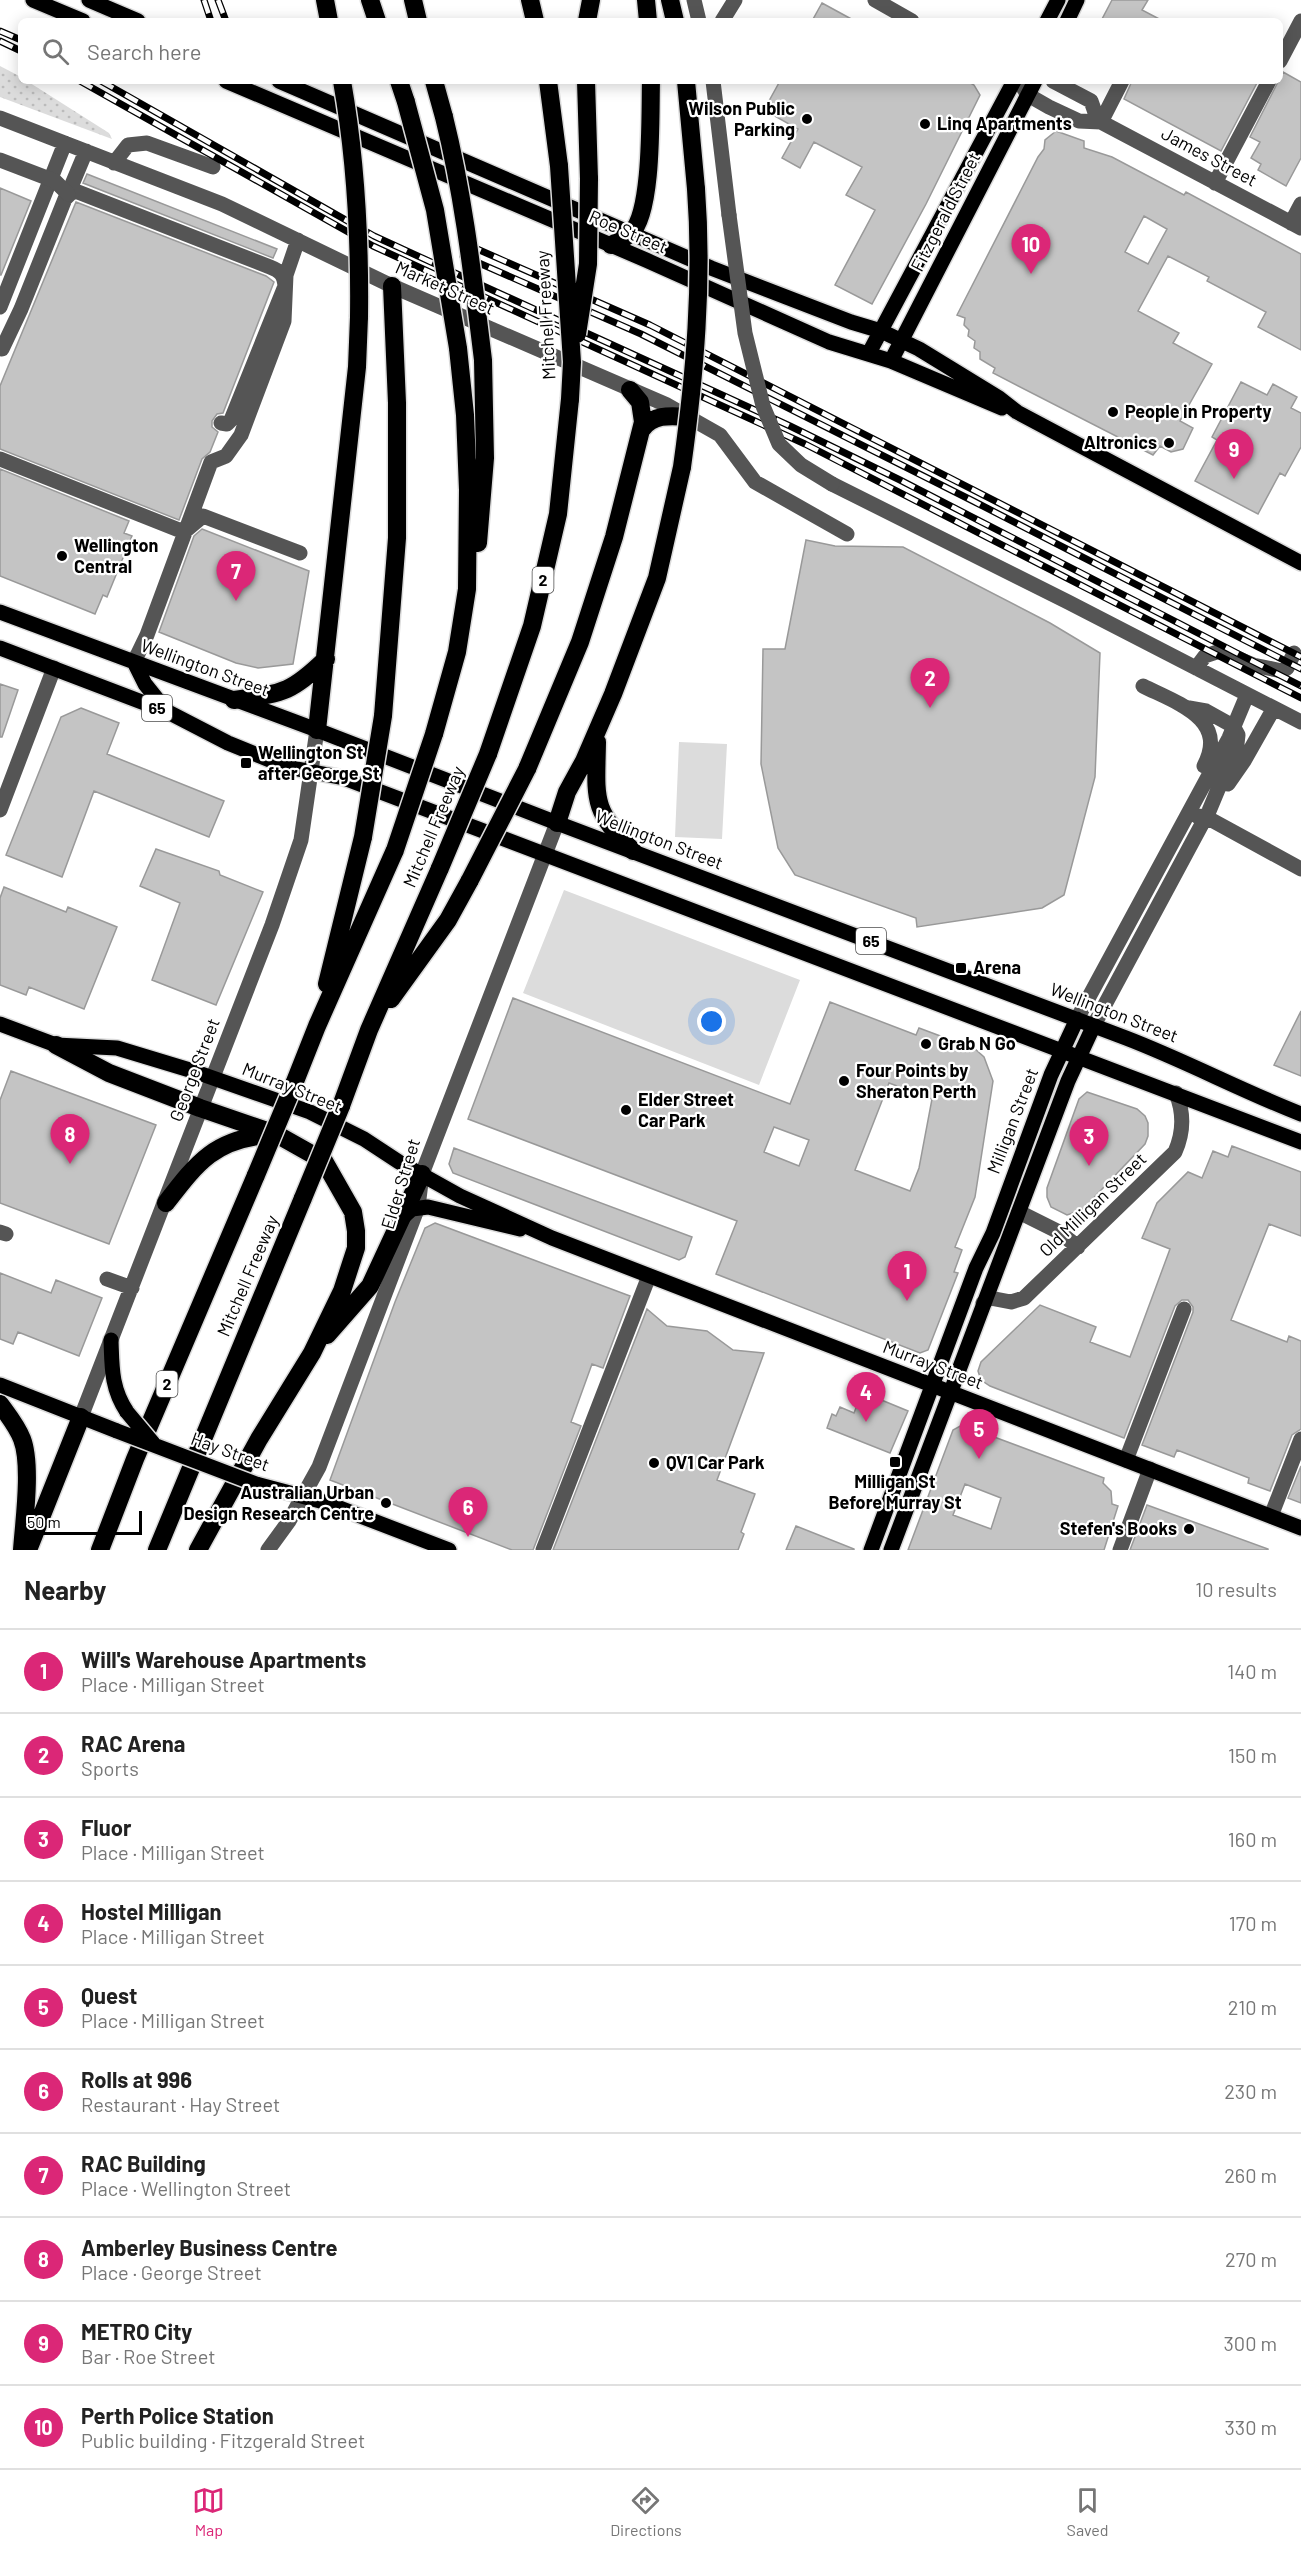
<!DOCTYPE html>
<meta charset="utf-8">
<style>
:root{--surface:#fff;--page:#f2f2f2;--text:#222;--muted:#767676;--line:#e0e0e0;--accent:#db2777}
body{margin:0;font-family:Barlow,sans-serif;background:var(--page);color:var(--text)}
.scale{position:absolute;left:18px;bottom:15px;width:124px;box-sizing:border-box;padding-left:6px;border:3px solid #000;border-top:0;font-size:16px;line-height:21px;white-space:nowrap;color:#000;-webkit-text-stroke:4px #fff;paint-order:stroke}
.you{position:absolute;left:712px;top:1022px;width:21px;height:21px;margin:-15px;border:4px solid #fff;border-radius:50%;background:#1a73e8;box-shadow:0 0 0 9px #1a73e833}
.badge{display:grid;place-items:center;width:39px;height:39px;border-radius:50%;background:var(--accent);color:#fff;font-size:20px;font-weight:700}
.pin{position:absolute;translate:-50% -50px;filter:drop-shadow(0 2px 3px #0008)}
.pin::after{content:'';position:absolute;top:32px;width:21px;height:18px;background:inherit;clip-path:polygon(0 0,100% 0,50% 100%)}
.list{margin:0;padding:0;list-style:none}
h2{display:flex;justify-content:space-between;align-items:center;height:78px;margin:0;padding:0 24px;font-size:26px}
h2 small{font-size:20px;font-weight:400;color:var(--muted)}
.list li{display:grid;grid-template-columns:39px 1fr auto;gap:18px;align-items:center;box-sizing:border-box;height:84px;padding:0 24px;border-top:2px solid var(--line)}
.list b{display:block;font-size:22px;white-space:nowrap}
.list p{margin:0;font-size:20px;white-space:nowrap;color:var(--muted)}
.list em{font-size:20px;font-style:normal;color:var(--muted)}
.icon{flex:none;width:33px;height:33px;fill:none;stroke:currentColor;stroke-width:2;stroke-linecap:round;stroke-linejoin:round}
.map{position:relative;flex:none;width:1301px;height:1550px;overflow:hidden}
.search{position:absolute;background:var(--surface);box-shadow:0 3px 15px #0003;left:18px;right:18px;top:18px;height:66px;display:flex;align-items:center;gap:15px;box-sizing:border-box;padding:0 21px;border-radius:9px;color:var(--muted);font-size:22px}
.sheet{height:918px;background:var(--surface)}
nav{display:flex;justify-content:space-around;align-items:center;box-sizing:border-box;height:84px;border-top:2px solid var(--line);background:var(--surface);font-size:16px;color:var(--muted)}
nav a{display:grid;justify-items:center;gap:3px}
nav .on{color:var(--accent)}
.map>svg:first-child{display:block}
.grass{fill:url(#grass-dots)}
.park{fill:#dcdcdc}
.building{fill:#c4c4c4;stroke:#999;stroke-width:1.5;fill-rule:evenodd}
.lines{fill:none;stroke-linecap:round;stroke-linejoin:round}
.major-casing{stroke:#dbdbdb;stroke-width:18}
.highway-casing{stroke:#dbdbdb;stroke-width:21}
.minor{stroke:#555;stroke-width:15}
.major{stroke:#000;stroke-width:15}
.highway{stroke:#000;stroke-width:18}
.rail-casing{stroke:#000;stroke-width:7}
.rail{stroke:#fff;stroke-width:4.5;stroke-dasharray:14;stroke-linecap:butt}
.major-bridge-casing{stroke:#dbdbdb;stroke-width:18;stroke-linecap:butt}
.highway-bridge-casing{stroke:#dbdbdb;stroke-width:21;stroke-linecap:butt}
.minor-bridge{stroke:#555;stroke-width:15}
.major-bridge{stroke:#000;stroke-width:15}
.highway-bridge{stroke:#000;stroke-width:18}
.poi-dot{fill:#000;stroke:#fff;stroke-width:2}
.labels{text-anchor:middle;stroke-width:4.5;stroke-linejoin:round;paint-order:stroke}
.shield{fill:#fff;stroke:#4c4c4c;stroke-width:1.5}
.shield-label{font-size:16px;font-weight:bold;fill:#000}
.poi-label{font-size:18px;font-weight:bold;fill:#000;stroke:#fff;text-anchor:start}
.street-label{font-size:18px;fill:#000;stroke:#fff}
</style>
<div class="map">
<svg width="1301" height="1550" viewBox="0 0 1301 1550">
<defs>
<pattern id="grass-dots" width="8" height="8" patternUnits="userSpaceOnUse" patternTransform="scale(1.5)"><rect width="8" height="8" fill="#dcdcdc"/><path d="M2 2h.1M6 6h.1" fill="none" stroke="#bbb" stroke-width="1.8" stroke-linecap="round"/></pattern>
</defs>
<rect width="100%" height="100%" fill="#fff"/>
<path class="grass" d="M0 66 21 77V81H27L109 133 112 139 0 97Z"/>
<path class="park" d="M679 742 727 744 722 839 675 837Z
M564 890 800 980 759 1085 523 993Z"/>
<path class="building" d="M1112 0H1148L1142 10 1163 21H1101Z
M822 3 855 21H812Z
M1283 72 1301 82V158L1286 186 1258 170 1261 164 1251 158 1260 142 1250 137Z
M780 81H967L974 85 980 95 926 204 872 304 835 285 875 210 846 195 862 167 814 142 800 168 782 158 798 129 764 110Z
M1132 81H1258L1221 151 1124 99Z
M1056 131 1084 141V148L1112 157 1184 195 1186 192 1301 254V350L1258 327 1266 312 1207 281 1209 277 1168 256 1138 311 1179 333 1173 343 1212 364 1180 421 1193 428 1183 449 1171 452 1160 446 1153 455 993 373 995 368 980 359V352L974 348 975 341 968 336 969 330 964 325 965 318 957 315 1038 157 1044 149 1045 140ZM1144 216 1167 229 1148 264 1125 252Z
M87 174 277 249 273 258 83 183Z
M0 188 31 201 1 275H0Z
M76 202 266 276 274 282 223 413 217 414 212 421V427L218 432 210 452 202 459 179 520 0 449V386Z
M1241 382 1267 395 1273 384 1297 397 1291 408 1301 413V447L1285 476 1280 473 1258 514 1195 481 1217 440 1212 437Z
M0 469 129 521 124 533 132 536 107 597 103 595 95 614 0 576Z
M202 529 309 571 293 664 258 668 236 663 159 632 194 536Z
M806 540 835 546 903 547 1050 623 1100 653 1095 777 1064 895 1042 908 917 927 916 918 795 875 778 848 761 764 763 649H785Z
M0 684 18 690 2 737H0Z
M81 708 119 723 107 754 224 801 209 837 94 791 62 877 6 855 61 717Z
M156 849 219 871 220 875 263 892 216 1005 152 980 180 903 140 886Z
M4 887 66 912 68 907 117 927 84 1009 29 987 26 995 0 985V898Z
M513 998 790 1104 830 1002 916 1035 919 1028 975 1049 984 1057 993 1081 975 1197 955 1247 962 1250 954 1272 958 1273 928 1350 920 1353 716 1274 737 1221 468 1119ZM889 1083 932 1099 919 1168 910 1191 855 1170ZM774 1127 809 1140 799 1166 764 1152Z
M1301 1011V1076L1274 1065Z
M11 1071 156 1125 109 1244 0 1203V1100Z
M1087 1092 1137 1109 1145 1116 1148 1123V1136L1145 1144 1082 1210 1067 1215 1051 1207 1047 1197V1188L1079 1099Z
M1232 1146 1301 1172V1236L1269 1224 1231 1320 1287 1342 1289 1336 1301 1341V1429L1292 1435 1270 1491 1248 1483 1249 1478 1177 1450 1174 1457 1142 1445 1193 1312V1307L1188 1300H1182L1175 1306 1124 1438 990 1386 981 1380 978 1371 981 1362 1040 1305 1096 1327 1090 1342 1130 1357 1170 1249 1142 1238 1157 1203 1188 1172 1202 1178 1213 1151 1228 1157Z
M454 1148 692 1237 685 1257 679 1260 453 1173 449 1164Z
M435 1223 630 1296 603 1368 592 1364 571 1422 581 1426 533 1550H512L330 1480 395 1302 425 1228Z
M0 1273 51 1293 56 1280 102 1298 79 1356 18 1332 13 1344 0 1339Z
M647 1309 667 1326 707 1331 733 1350 764 1353 717 1480 755 1494 741 1532 744 1534 738 1550H553Z
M862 1392 908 1411 890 1453 827 1428 832 1414 836 1416 840 1407 854 1413Z
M962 1425 1104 1478 1103 1483 1111 1491 1112 1504 1118 1506 1104 1550H908L953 1430ZM965 1484 1001 1498 991 1529 953 1515Z
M1301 1466V1503L1288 1498Z
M1147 1505 1268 1549V1550H1130Z
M796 1526 854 1549V1550H786Z"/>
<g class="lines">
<defs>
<path id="major" d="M33 0 83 21
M89 0 138 21
M1047 21 1058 0
M1067 21 1077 0
M226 81 646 260 829 342 891 361 1002 408
M279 81 711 268 851 322 881 331 919 349 999 398 1017 412 1301 563
M869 353 1014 81
M891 361 1035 81
M0 612 317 730 557 823 1126 1038C1186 1061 1242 1091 1301 1114
M0 648 168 712 228 743 287 767 344 778 1301 1142
M134 662 145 684 165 709
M0 1024 56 1045 117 1048 193 1071 310 1112 364 1139 399 1162 460 1196 552 1238 1301 1528
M401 1219 412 1209 428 1207 520 1229
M111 1340C112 1367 111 1388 127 1412
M0 1385 117 1431
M256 1484 324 1502 449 1550
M871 1550 976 1268 993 1233 1051 1075 1077 1019
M891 1550 1068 1081 1094 1025"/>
<path id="highway" d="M325 0 329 21
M370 0 377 21
M413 0 418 21
M530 0 535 21
M646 0 648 21
M670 0 675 21
M587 21 591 0
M399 81 406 102
M434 81 444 117
M548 81 559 166
M586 81 589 179
M686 81 696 189
M611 245C617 242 626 238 631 233 653 213 650 113 651 81
M642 429C654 413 672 416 690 417
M478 543 485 458 483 360
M234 700C282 693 290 694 326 659
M383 716 397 538V403L392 286
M317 730 357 367 359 317
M434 734 457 652 467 589 468 490 465 415 458 348
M597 742C596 799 591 809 633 851
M488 754 532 626 558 514 570 399
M527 769 580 642 614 537 643 422 640 402 630 390
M557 823 567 792 584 761 613 694 657 578 682 467
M327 984 363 837
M391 999 448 920 470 880
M56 1045 109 1073 200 1108 276 1134 324 1161 353 1212 356 1231V1248L342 1291 312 1353 259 1439 198 1550
M294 1084 317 1026 395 850
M341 1106 369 1030 440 868
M166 1203C196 1164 215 1138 269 1135
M327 1335 370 1286 422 1174
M0 1404C8 1415 17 1426 22 1439 32 1465 24 1522 22 1550
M28 1550 81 1417
M100 1550 135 1459 256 1175
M157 1550 303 1198"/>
</defs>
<use href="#major" class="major-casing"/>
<use href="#highway" class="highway-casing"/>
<path class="minor" d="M694 0 699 21
M875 0 912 21
M722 21 735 0
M1280 61 1301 21
M713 81 729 215
M1019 81 1028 95 1049 107 1079 121 1101 122 1301 228
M1053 81 1091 101 1098 121
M0 118 222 204 392 286 667 405 720 435 755 482 847 534
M1101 122 1122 81
M114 163 128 145 147 143 213 167
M1215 183 1269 81
M68 194 86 151
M1291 223 1301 204
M0 307 65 143
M2 349 21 309 65 199 72 192H78L270 267C280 271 284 274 285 286L231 420 227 424 221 423
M0 459 184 532 203 516 300 553
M832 484 1068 602 1301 722
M134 662 147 635 211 462 226 456 241 435 284 321 286 275 298 240
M1196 668 1205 656 1220 651 1253 665 1282 671 1287 668 1294 653
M1143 686C1177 703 1229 719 1204 766
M1189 708 1206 711 1233 726
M1228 784 1244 761 1274 708
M0 810 54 668
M1197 816 1206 817 1301 869
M1077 1019 1229 738 1247 695
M1094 1025 1209 811 1237 744 1238 735 1233 726
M1019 1212 1059 1232 1078 1247
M0 1232 6 1234
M107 1279 132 1288
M983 1303 990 1298 1011 1302 1024 1298 1175 1152C1184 1132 1184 1113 1176 1093
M81 1417 272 925 301 840 317 730
M1126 1460 1184 1309
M1271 1516 1301 1439
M268 1550 289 1521 319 1467 418 1207 422 1174 557 823
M543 1550 649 1276
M1120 1550 1150 1469"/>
<use href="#major" class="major"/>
<use href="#highway" class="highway"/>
<defs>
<path id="rail" d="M204 0 211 21
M218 0 226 21
M0 31 21 40
M0 41 21 51
M80 81 373 246 805 444 1301 698
M101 81 374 236 790 426 900 480 1301 686
M468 245 650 325 1301 657
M463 256 641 334 975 502 1301 669"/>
</defs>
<use href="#rail" class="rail-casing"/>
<use href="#rail" class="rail"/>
<defs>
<path id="major-bridge" d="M127 1412 153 1443
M117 1431 256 1484"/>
<path id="highway-bridge" d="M342 81C356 160 360 238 359 317
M406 102 435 210 458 348
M444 117C464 197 473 279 483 360
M559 166 572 362 570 399
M577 334 588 264 589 179
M682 467C695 374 703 282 696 189
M363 837 383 716
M395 850 434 734
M440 868 488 754
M470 880 527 769
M256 1175 294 1084
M303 1198 341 1106"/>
</defs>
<use href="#major-bridge" class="major-bridge-casing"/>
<use href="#highway-bridge" class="highway-bridge-casing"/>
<path class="minor-bridge" d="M0 160 55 181 68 194
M729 215 745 333 763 406 779 444 801 465 832 484"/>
<use href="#major-bridge" class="major-bridge"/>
<use href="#highway-bridge" class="highway-bridge"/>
</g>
<g class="poi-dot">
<circle cx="807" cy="119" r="6"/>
<circle cx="925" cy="124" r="6"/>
<circle cx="1113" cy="412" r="6"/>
<circle cx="1169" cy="443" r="6"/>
<circle cx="62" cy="556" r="6"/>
<rect x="240" y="757" width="12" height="12" rx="3"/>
<rect x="955" y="962" width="12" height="12" rx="3"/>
<circle cx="926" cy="1044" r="6"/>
<circle cx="844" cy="1081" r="6"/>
<circle cx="626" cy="1110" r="6"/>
<rect x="889" y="1456" width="12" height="12" rx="3"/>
<circle cx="654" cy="1463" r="6"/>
<circle cx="386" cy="1503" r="6"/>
<circle cx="1189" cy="1529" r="6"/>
</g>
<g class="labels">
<g class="shield">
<rect x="532.5" y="567" width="21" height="26" rx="4.5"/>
<rect x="142" y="695" width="30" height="26" rx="4.5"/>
<rect x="856" y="928" width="30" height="26" rx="4.5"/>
<rect x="156.5" y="1371" width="21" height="26" rx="4.5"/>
</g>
<g class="shield-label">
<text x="543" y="586">2</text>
<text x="157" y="714">65</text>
<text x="871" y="947">65</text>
<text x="167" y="1390">2</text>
</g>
<g class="poi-label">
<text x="795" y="115" text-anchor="end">Wilson Public<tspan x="795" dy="21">Parking</tspan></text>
<text x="937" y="130">Linq Apartments</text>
<text x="1125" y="418">People in Property</text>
<text x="1157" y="449" text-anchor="end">Altronics</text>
<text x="74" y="552">Wellington<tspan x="74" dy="21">Central</tspan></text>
<text x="258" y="759">Wellington St<tspan x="258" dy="21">after George St</tspan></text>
<text x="973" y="974">Arena</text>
<text x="938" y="1050">Grab N Go</text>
<text x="856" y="1077">Four Points by<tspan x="856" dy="21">Sheraton Perth</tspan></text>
<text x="638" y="1106">Elder Street<tspan x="638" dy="21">Car Park</tspan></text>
<text x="666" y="1469">QV1 Car Park</text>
<text x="895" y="1488" text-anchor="middle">Milligan St<tspan x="895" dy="21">Before Murray St</tspan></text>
<text x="374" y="1499" text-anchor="end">Australian Urban<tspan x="374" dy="21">Design Research Centre</tspan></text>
<text x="1177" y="1535" text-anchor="end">Stefen's Books</text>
</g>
<g class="street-label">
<text transform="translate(1209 157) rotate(28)" y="6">James Street</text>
<text transform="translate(946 212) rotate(-63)" y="6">Fitzgerald Street</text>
<text transform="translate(628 232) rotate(23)" y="6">Roe Street</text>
<text transform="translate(445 288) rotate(24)" y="6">Market Street</text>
<text transform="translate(546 315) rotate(-93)" y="6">Mitchell Freeway</text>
<text transform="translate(205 668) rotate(20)" y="6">Wellington Street</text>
<text transform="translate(434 827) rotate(-67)" y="6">Mitchell Freeway</text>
<text transform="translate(659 840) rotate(21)" y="6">Wellington Street</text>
<text transform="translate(1114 1013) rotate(21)" y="6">Wellington Street</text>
<text transform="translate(195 1070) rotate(-69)" y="6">George Street</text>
<text transform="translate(292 1088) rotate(22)" y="6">Murray Street</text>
<text transform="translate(1013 1121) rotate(-69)" y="6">Milligan Street</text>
<text transform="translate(401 1184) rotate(-73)" y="6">Elder Street</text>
<text transform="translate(1093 1205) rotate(-44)" y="6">Old Milligan Street</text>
<text transform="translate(248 1276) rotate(-67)" y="6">Mitchell Freeway</text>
<text transform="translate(933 1365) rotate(21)" y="6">Murray Street</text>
<text transform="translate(230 1452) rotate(20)" y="6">Hay Street</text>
</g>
</g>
</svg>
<div class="scale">50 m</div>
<div class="you"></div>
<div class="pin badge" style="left:907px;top:1301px">1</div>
<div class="pin badge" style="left:930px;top:708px">2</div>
<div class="pin badge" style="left:1089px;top:1166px">3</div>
<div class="pin badge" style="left:866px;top:1422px">4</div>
<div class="pin badge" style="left:979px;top:1459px">5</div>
<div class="pin badge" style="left:468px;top:1537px">6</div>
<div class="pin badge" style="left:236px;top:601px">7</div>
<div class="pin badge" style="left:70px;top:1164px">8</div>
<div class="pin badge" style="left:1234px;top:479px">9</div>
<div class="pin badge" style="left:1031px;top:274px">10</div>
<div class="search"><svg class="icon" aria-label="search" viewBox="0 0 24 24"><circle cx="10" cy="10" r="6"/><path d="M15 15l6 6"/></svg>Search here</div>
</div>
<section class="sheet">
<h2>Nearby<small>10 results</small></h2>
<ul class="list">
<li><span class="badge">1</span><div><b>Will's Warehouse Apartments</b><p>Place · Milligan Street</p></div><em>140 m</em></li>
<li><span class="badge">2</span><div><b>RAC Arena</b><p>Sports</p></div><em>150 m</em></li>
<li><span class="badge">3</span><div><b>Fluor</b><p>Place · Milligan Street</p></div><em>160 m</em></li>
<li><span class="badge">4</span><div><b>Hostel Milligan</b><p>Place · Milligan Street</p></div><em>170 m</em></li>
<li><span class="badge">5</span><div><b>Quest</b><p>Place · Milligan Street</p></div><em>210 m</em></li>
<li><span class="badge">6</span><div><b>Rolls at 996</b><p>Restaurant · Hay Street</p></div><em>230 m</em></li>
<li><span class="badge">7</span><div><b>RAC Building</b><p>Place · Wellington Street</p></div><em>260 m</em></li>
<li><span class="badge">8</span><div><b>Amberley Business Centre</b><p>Place · George Street</p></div><em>270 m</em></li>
<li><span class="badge">9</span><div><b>METRO City</b><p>Bar · Roe Street</p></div><em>300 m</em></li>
<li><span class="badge">10</span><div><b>Perth Police Station</b><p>Public building · Fitzgerald Street</p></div><em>330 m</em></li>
</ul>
</section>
<nav>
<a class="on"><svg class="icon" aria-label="map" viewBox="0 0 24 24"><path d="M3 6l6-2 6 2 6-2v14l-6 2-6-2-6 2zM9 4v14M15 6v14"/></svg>Map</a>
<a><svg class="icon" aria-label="directions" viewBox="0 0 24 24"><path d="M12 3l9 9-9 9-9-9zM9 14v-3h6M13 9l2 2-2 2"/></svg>Directions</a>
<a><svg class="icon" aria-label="saved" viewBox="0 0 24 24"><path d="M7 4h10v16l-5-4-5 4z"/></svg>Saved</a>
</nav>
